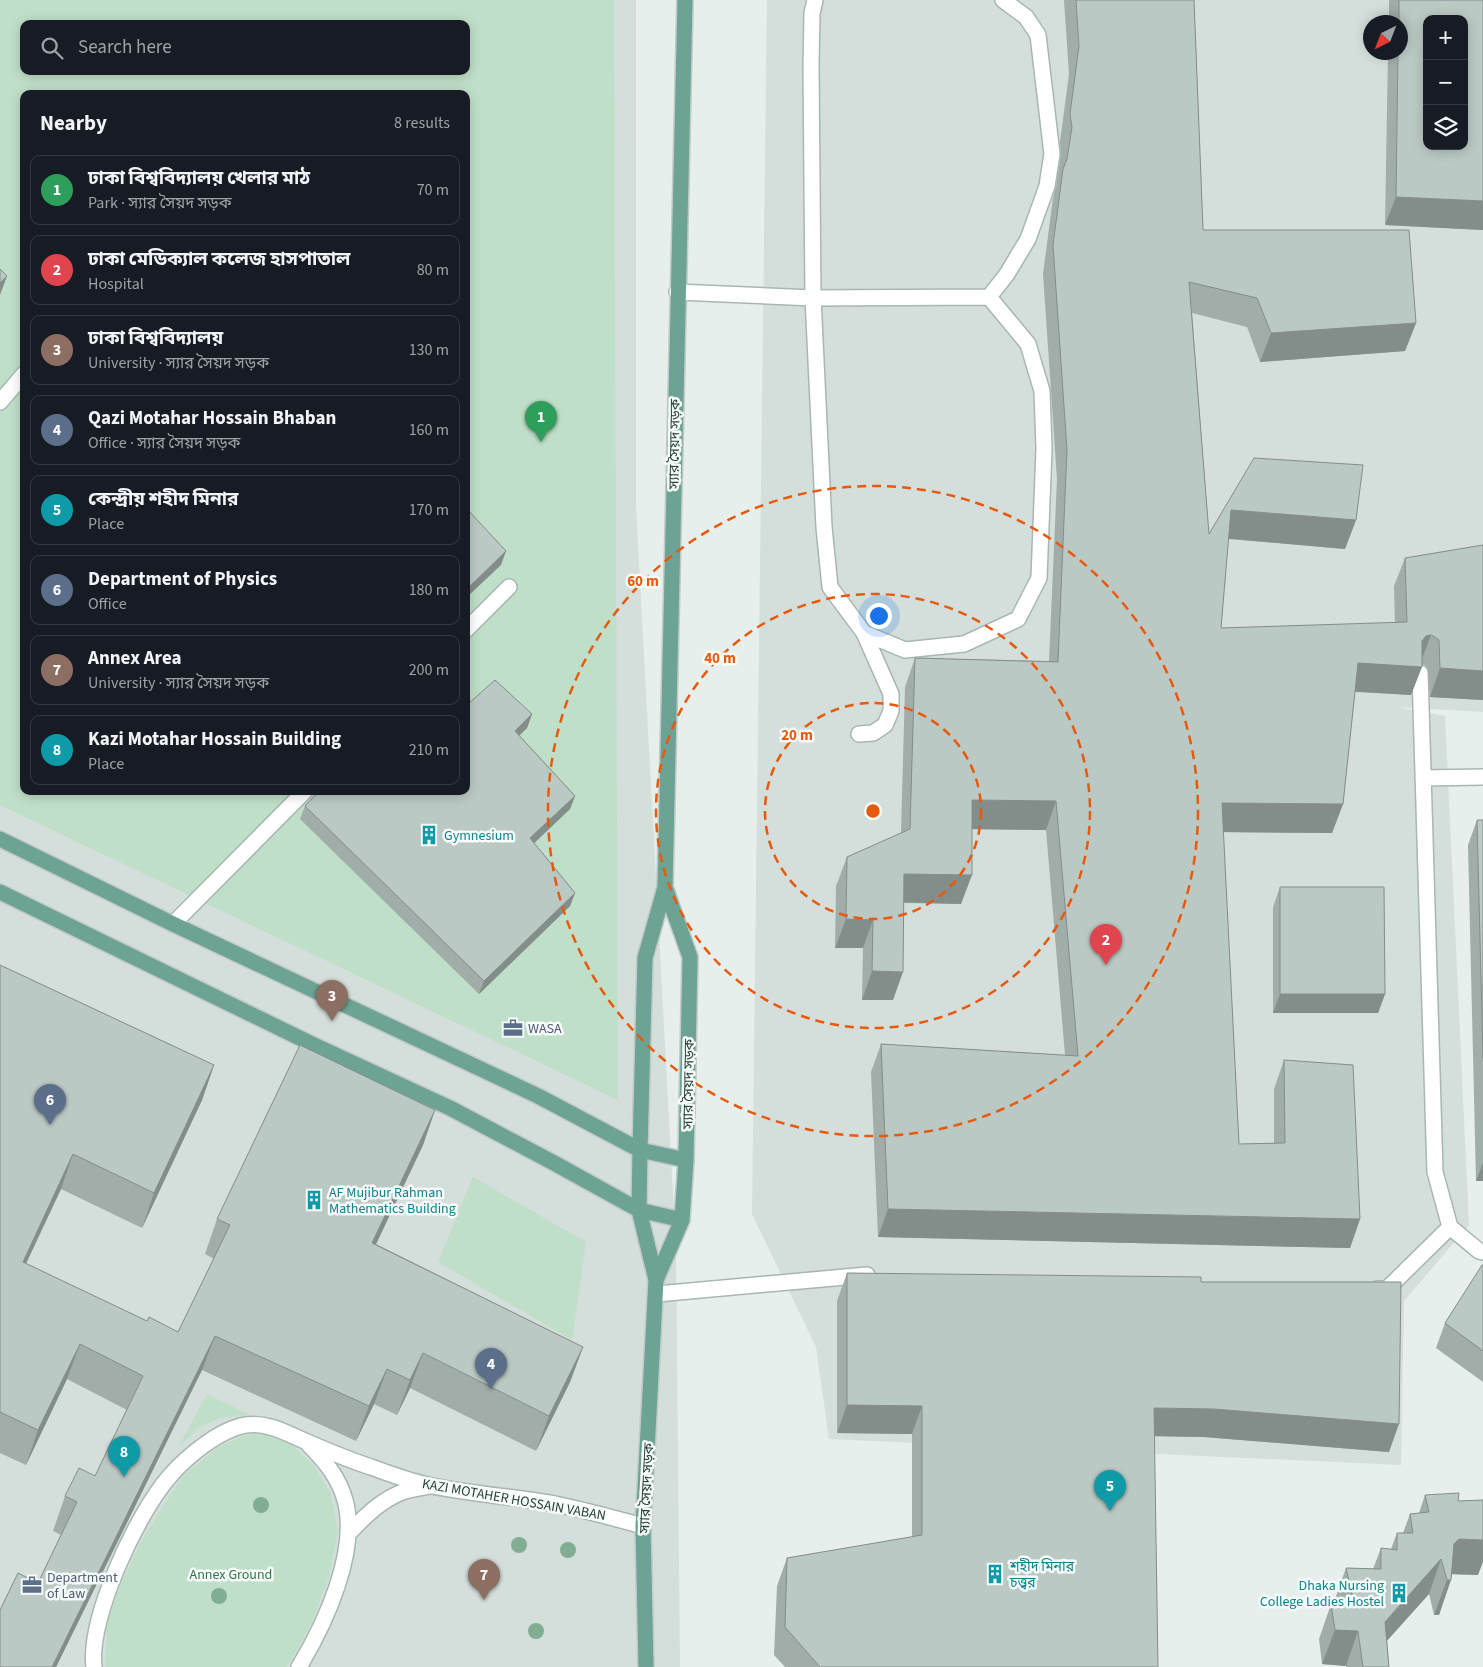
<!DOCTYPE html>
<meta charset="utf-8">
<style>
:root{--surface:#171b24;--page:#242831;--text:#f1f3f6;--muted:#9ea1a6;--line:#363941;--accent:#ef8564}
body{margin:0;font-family:"Source Sans 3","Noto Sans Bengali",sans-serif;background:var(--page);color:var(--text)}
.controls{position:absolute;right:15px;top:15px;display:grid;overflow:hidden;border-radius:10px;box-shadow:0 2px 12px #0003}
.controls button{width:45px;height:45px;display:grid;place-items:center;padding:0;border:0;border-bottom:1px solid var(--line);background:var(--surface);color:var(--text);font:25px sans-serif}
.compass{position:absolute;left:1363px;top:15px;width:45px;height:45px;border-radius:50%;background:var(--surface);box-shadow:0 2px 12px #0003;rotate:222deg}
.you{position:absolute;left:878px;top:615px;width:18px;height:18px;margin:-12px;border:4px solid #fff;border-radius:50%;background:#1a73e8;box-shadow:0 0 0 8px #1a73e833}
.badge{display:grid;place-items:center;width:32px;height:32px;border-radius:50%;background:var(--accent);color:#fff;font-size:16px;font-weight:700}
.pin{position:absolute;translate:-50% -41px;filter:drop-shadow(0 1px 2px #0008)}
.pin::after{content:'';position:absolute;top:26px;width:18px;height:15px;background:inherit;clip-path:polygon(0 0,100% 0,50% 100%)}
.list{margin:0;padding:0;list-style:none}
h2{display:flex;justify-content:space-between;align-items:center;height:65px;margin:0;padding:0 20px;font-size:21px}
h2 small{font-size:16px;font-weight:400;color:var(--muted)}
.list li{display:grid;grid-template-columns:32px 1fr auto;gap:15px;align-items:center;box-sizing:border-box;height:70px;margin:0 10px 10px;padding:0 10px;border:1px solid var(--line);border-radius:10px}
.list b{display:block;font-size:19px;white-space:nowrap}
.list p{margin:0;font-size:16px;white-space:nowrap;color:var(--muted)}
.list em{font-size:16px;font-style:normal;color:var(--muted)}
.icon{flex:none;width:28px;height:28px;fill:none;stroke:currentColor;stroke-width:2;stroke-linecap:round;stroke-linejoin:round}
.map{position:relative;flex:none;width:1483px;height:1667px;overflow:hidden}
.search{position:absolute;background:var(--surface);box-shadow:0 2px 12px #0003;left:20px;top:20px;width:450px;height:55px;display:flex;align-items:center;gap:12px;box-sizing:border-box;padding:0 18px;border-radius:10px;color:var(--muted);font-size:19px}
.panel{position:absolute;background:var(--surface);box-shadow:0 2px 12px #0003;left:20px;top:90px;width:450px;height:705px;border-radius:10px}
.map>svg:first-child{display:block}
.built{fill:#d4deda;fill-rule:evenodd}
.green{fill:#c0dfc8;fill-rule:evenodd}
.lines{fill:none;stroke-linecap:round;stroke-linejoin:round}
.minor-casing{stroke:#a8b7b2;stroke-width:18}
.major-casing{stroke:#c2cac8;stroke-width:18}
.minor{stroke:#fff;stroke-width:15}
.major{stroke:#6ca394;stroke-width:15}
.tree{fill:#81ad93}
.wall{fill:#a1ada9}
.shaded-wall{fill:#838d89}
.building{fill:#bbc9c4;stroke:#838d89;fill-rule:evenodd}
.ring{fill:none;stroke:#e8590c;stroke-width:2.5;stroke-dasharray:9 6}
.labels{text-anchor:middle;stroke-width:5;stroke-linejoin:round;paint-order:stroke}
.street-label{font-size:14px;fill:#254139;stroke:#f7fbf9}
.culture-label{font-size:14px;fill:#0d838f;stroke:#f7fbf9;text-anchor:start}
.service-label{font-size:14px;fill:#4e5e75;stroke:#f7fbf9;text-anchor:start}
.park-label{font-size:14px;fill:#2f774b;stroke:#f7fbf9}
.centre{fill:#e8590c;stroke:#f7fbf9;stroke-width:2.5}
.ring-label{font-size:15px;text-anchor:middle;font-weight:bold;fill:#e8590c;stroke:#f7fbf9;stroke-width:5;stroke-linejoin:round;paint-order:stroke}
</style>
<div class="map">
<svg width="1483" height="1667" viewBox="0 0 1483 1667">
<rect width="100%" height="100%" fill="#e6efeb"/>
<path class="built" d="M0 0H636V507L676 1250 680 1667H0ZM24 24H466V71H24ZM24 94H466V791H24Z
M767 0H1483V712L1396 707 1445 716 1469 1225 1404 1301 1401 1465 829 1439 816 1347 752 1214ZM1427 19H1464V146H1427ZM1370 22H1400V52H1370Z"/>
<path class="green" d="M0 0H614L618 1100 0 805ZM24 24H466V71H24ZM24 94H466V791H24Z
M473 1177 586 1242 572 1340 438 1262Z
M207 1394 250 1415 220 1418 200 1427 179 1446Z
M266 1434 292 1445 313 1464 330 1492 338 1530 329 1577 311 1625 290 1662 286 1667H105L107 1623 121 1584 141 1542 161 1509 184 1475 216 1449 242 1436Z"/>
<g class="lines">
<defs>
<path id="minor" d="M677 292 813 298 989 297 1028 344 1042 391 1044 449 1039 578 1018 619 964 644 905 650 864 633 830 587 824 527 813 298 811 66 812 13 815 0
M989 297 1007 274 1028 239 1047 186 1052 154 1038 35 1026 17 1003 0
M0 402 24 374
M466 630 509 587
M1420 673 1435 1172 1450 1227 1479 1251 1483 1252
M859 734 873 733 885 725 891 711V694L864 633
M1423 778 1483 777
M173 924 305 791
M1377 1289H1387L1450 1227
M657 1294 867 1275
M348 1534C365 1516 382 1499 405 1491 413 1489 421 1488 429 1486
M94 1667C88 1618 137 1514 169 1477 186 1457 220 1429 246 1425 269 1422 288 1434 307 1442 328 1451 349 1460 371 1467 390 1474 411 1482 432 1486 473 1494 515 1497 555 1504 585 1510 614 1518 643 1526
M299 1667C325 1624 359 1551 345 1500 339 1478 325 1461 309 1445"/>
<path id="major" d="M0 839 173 924 538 1096 640 1150 686 1160
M0 892 314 1045 450 1108 554 1163 639 1210 682 1220
M656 1280 682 1220 686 1160 690 957 665 887
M646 1667 643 1526 656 1280 639 1210 640 1150 645 958 665 887 685 0"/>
</defs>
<use href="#minor" class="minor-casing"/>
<use href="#major" class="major-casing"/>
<use href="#minor" class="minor"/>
<use href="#major" class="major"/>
</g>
<g class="tree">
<circle cx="261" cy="1505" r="8"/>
<circle cx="519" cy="1545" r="8"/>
<circle cx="568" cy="1550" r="8"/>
<circle cx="219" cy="1596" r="8"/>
<circle cx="536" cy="1631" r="8"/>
</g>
<path class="wall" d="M1064 0H1194L1203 230 1416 323 1405 351 1260 362 1247 327 1192 313 1209 534 1356 520 1345 549 1228 539 1221 628 1395 623 1394 586 1405 558 1483 545V700L1430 697 1428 669 1425 665 1422 664 1411 695 1355 692 1343 804 1332 833 1223 832 1239 1144 1274 1143V1089L1284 1060 1360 1219 1350 1248 878 1237 871 1072 881 1044 1065 1055 1046 830 972 829 961 904 904 903 893 1000H862L863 948H835L836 886 847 857 901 833 905 687 915 658 1049 661 1057 479 1043 274 1053 198 1056 187 1061 155 1060 142 1069 74Z
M1389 0H1483V230L1385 225 1388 52H1400V22H1389Z
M468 704 532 714 527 728 519 735 575 796 570 809 534 843 575 893 570 906 479 994 300 819 305 806 315 796 314 794V791H466Z
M1477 820H1483V1181H1476L1468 845Z
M1280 887 1385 994 1378 1013H1273V907Z
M0 965 214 1065 202 1100 142 1228 61 1189 26 1264 147 1321 178 1332 214 1259 205 1254 217 1219 435 1110 423 1145 376 1244 583 1347 570 1382 536 1451 410 1388 397 1415 374 1404 356 1441 202 1370 56 1667H0L38 1583 61 1535 53 1531 65 1496 95 1476 127 1410 67 1379 26 1465 0 1453Z
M1483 1265V1382L1436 1348 1445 1323Z
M847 1273 1201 1282 1389 1452 1204 1437 1154 1436 1158 1667H785L774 1655 777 1586 787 1558 912 1537V1434L837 1433V1301Z
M1425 1495 1458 1501 1478 1575 1452 1574 1439 1615H1434L1429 1594 1387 1641 1389 1667H1346V1666L1322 1664 1319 1639 1331 1604H1334V1602L1346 1568 1373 1569 1381 1548 1391 1549 1397 1533H1403L1410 1514 1419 1513Z"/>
<path class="shaded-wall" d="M1396 197 1483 201V230L1385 225Z
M7 276 0 295V283Z
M1416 323 1405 351 1260 362 1271 333Z
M1231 510 1356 520 1345 549 1221 538Z
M506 551 501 565 466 598V590Z
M1431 635 1420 664 1422 667 1411 695 1347 691 1358 663 1422 641 1426 636Z
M1440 668 1483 671V700L1430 697Z
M532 714 527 728 511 744 515 731Z
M575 796 570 809 526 851 530 838Z
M972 800 1056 801 1046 830 962 829Z
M1222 803 1343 804 1332 833 1211 832Z
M904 874 972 875 961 904 893 902Z
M575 893 570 906 479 994 484 981Z
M846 919 873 920 863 948H835Z
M872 971 903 972 893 1000H862Z
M1280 994H1385L1378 1013H1273Z
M214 1065 202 1100 142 1228 154 1193Z
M435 1110 423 1145 360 1278 372 1243Z
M73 1154 61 1189 10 1297 23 1262Z
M1483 1163V1181H1476Z
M888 1209 1360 1219 1350 1248 878 1237Z
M215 1336 202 1370 56 1667H52Z
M80 1344 67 1379 26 1465 38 1430Z
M583 1347 570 1382 536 1451 549 1416Z
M423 1353 410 1388 397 1415 410 1380Z
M387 1369 374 1404 356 1441 369 1406Z
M847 1405 922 1406 912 1434 837 1433Z
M1154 1408 1214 1409 1399 1424 1389 1452 1204 1437 1144 1436Z
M1459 1539 1483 1540V1562L1478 1575 1446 1574 1454 1544Z
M1441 1559 1429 1594 1372 1657 1385 1622Z
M1447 1580H1451L1439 1615H1434Z
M1335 1630 1358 1631 1346 1666 1322 1664Z"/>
<path class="building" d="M1076 0H1194L1203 230H1409L1416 323 1271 333 1257 298 1189 282 1209 534 1254 458 1363 465 1356 520 1231 510 1221 628 1407 622 1405 558 1483 545V671L1440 668 1439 640 1435 637 1431 635 1426 636 1422 641V667L1358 663 1343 804 1222 803 1239 1144 1285 1143 1284 1060 1353 1065 1360 1219 888 1209 881 1044 1078 1056 1056 801 972 800V875L904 874 903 972 872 971 873 920 846 919 847 857 910 829 915 658 1058 662 1067 450 1053 245 1063 169 1067 159 1072 127 1070 114 1079 46Z
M1399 0H1483V201L1396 197 1398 52H1400V22H1399ZM1427 19H1464V146H1427Z
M0 269 7 276 0 283Z
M466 508 506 551 466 590Z
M495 680 532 714 515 731 575 796 530 838 575 893 484 981 305 806 319 791H466V702L468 704Z
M1477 820H1483V1058Z
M1280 887H1384L1385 994H1280Z
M0 965 214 1065 154 1193 73 1154 23 1262 147 1321 149 1317 178 1332 230 1225 217 1219 300 1045 435 1110 372 1243 583 1347 549 1416 423 1353 410 1380 387 1369 369 1406 215 1336 52 1667H0V1610L18 1573 38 1583 77 1502 65 1496 79 1468 95 1476 143 1376 80 1344 38 1430 0 1412Z
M1482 1265H1483V1351L1445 1323Z
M847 1273 1201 1277V1282H1401L1399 1424 1214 1409 1154 1408 1158 1667H820L785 1627 787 1558 922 1535V1406L847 1405Z
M1459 1493 1458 1501 1483 1500V1540L1459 1539 1454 1544 1451 1580H1447L1441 1559 1385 1622 1389 1667H1363L1358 1631 1335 1630 1331 1604 1354 1602 1346 1568 1381 1569V1548L1397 1550V1533H1413L1410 1514 1429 1512 1425 1495Z"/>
<g class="ring">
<circle cx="873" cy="811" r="108"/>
<circle cx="873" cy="811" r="217"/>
<circle cx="873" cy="811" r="325"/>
</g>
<defs>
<symbol id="building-bare" viewBox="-9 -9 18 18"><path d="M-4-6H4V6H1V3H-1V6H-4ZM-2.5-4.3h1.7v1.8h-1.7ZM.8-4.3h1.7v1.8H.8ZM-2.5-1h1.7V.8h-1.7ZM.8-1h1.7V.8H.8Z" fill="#0f9aa8" stroke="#f7fbf9" stroke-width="2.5" paint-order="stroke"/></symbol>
<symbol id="office-bare" viewBox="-9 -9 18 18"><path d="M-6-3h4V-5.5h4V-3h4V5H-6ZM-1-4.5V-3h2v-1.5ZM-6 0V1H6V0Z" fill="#5c6f8a" stroke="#f7fbf9" stroke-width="2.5" paint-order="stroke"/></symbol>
</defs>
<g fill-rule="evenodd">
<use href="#building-bare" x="415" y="821" width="28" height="28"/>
<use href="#office-bare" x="499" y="1014" width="28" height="28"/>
<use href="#building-bare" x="300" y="1186" width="28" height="28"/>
<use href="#building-bare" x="981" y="1560" width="28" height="28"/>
<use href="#office-bare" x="18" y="1571" width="28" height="28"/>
<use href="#building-bare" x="1385" y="1579" width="28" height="28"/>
</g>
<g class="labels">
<g class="street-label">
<text transform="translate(674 444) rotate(-89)" y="5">স্যার সৈয়দ সড়ক</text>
<text transform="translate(688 1084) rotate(-89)" y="5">স্যার সৈয়দ সড়ক</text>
<text transform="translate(646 1488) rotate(-87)" y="5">স্যার সৈয়দ সড়ক</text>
<text transform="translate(514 1499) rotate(10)" y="5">KAZI MOTAHER HOSSAIN VABAN</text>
</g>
<g class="culture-label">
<text x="444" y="840">Gymnesium</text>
<text x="329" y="1197">AF Mujibur Rahman<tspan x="329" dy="16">Mathematics Building</tspan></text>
<text x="1010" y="1571">শহীদ মিনার<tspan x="1010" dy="16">চত্ত্বর</tspan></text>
<text x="1384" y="1590" text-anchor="end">Dhaka Nursing<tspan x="1384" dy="16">College Ladies Hostel</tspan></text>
</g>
<g class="service-label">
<text x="528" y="1033">WASA</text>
<text x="47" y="1582">Department<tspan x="47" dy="16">of Law</tspan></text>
</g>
<g class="park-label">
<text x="231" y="1579">Annex Ground</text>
</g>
</g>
<circle cx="873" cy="811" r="8" class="centre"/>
<g class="ring-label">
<text x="643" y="586">60 m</text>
<text x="720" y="663">40 m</text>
<text x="797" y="740">20 m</text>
</g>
</svg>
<div class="controls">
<button>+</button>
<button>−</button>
<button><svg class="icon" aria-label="layers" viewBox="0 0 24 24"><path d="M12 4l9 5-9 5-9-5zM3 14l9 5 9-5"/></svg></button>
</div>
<svg class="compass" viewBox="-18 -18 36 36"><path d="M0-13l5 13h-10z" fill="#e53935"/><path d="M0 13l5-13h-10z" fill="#9ea1a6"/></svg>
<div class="you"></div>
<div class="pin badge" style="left:541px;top:442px;background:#2e9e5b">1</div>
<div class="pin badge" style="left:1106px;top:965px;background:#e0444e">2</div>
<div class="pin badge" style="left:332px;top:1021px;background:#8d6e63">3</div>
<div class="pin badge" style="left:491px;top:1389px;background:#5c6f8a">4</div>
<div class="pin badge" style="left:1110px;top:1511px;background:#0f9aa8">5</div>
<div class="pin badge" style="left:50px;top:1125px;background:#5c6f8a">6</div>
<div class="pin badge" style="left:484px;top:1600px;background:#8d6e63">7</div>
<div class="pin badge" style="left:124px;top:1477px;background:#0f9aa8">8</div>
<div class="search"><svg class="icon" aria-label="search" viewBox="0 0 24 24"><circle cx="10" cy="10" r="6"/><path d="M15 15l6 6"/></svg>Search here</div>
<section class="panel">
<h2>Nearby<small>8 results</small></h2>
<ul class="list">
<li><span class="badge" style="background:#2e9e5b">1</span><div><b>ঢাকা বিশ্ববিদ্যালয় খেলার মাঠ</b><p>Park · স্যার সৈয়দ সড়ক</p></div><em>70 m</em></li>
<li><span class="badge" style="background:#e0444e">2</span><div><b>ঢাকা মেডিক্যাল কলেজ হাসপাতাল</b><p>Hospital</p></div><em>80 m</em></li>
<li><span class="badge" style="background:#8d6e63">3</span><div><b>ঢাকা বিশ্ববিদ্যালয়</b><p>University · স্যার সৈয়দ সড়ক</p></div><em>130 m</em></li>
<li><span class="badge" style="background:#5c6f8a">4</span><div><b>Qazi Motahar Hossain Bhaban</b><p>Office · স্যার সৈয়দ সড়ক</p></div><em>160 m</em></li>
<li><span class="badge" style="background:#0f9aa8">5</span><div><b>কেন্দ্রীয় শহীদ মিনার</b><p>Place</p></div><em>170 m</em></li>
<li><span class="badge" style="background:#5c6f8a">6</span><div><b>Department of Physics</b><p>Office</p></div><em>180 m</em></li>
<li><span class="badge" style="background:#8d6e63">7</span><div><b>Annex Area</b><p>University · স্যার সৈয়দ সড়ক</p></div><em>200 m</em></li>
<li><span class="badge" style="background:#0f9aa8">8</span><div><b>Kazi Motahar Hossain Building</b><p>Place</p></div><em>210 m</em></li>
</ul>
</section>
</div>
